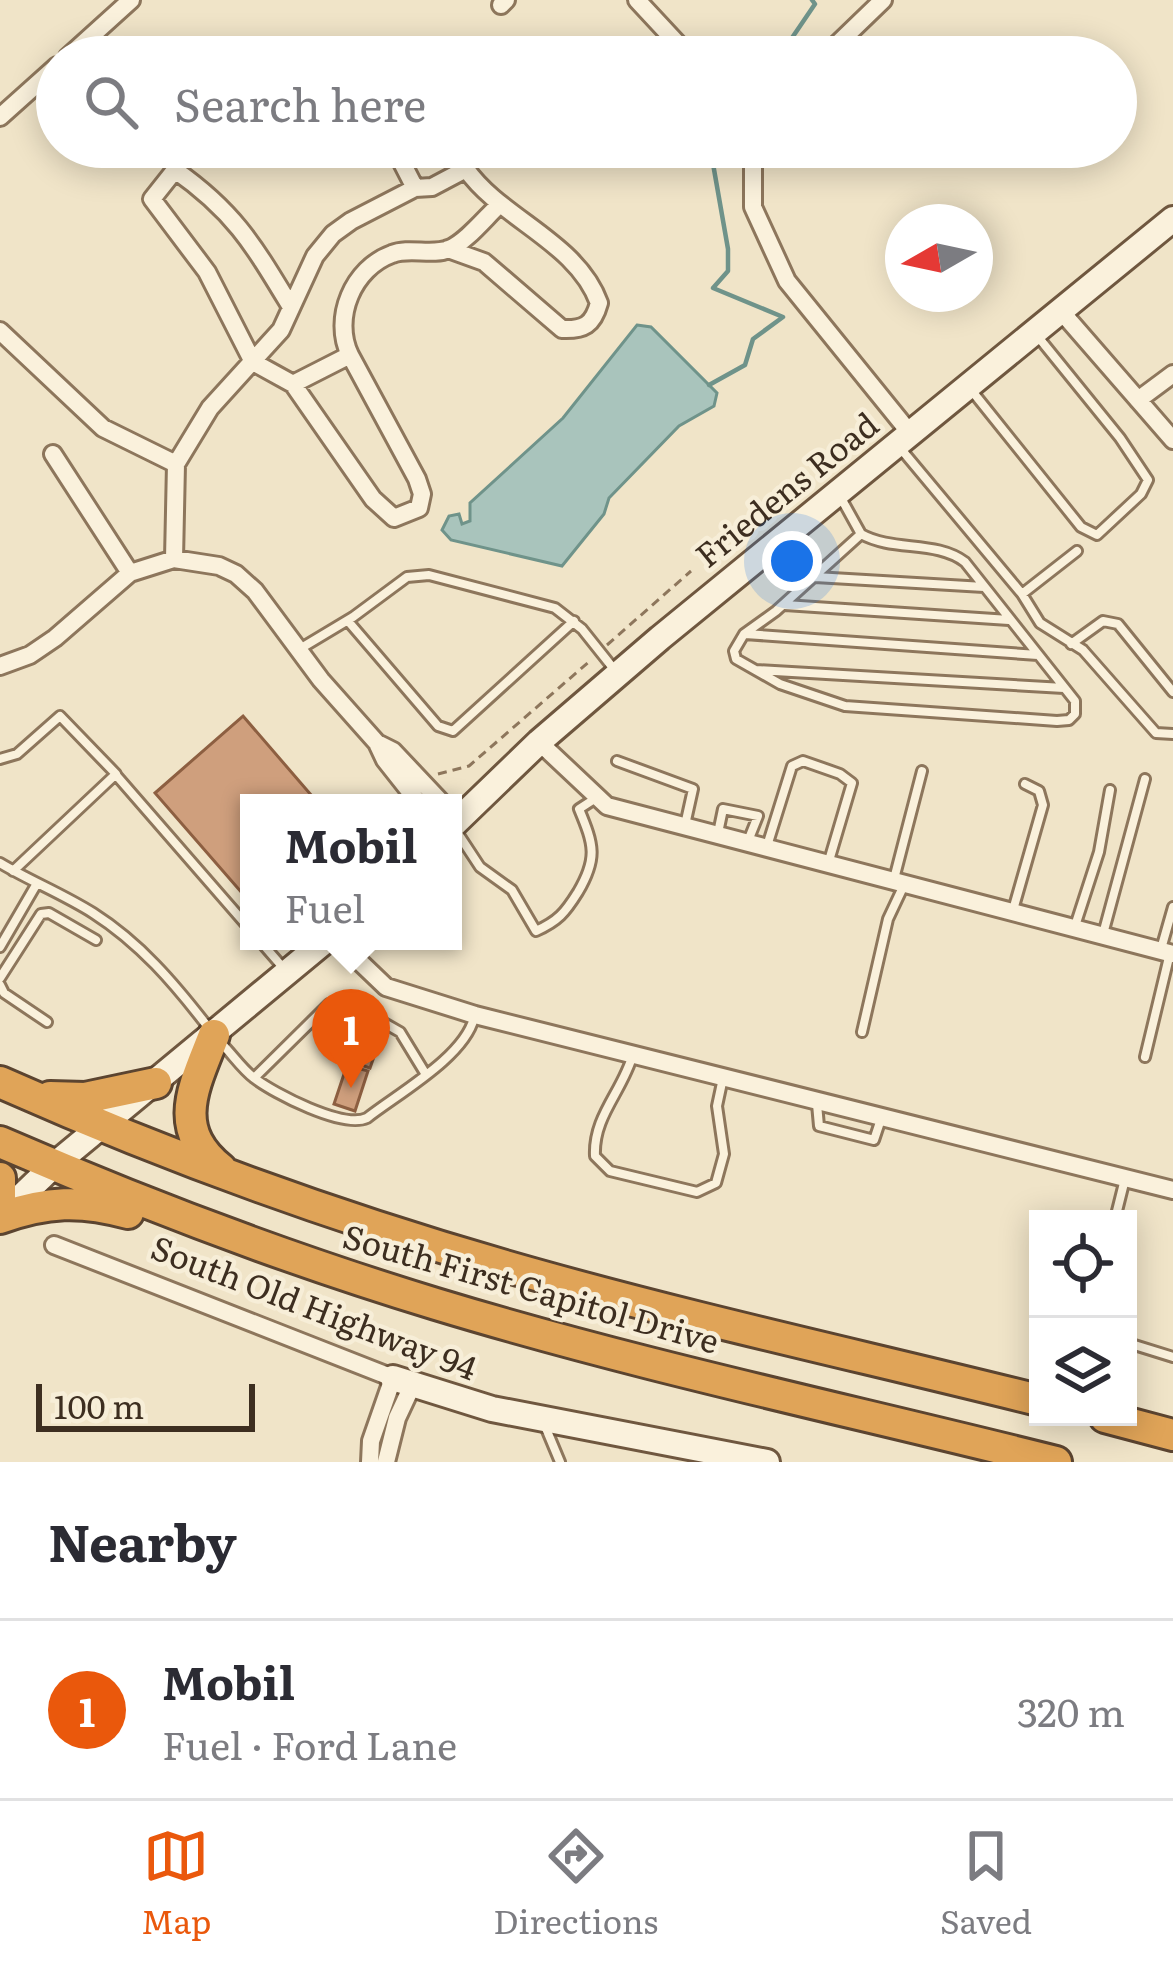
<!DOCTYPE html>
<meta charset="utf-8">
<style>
:root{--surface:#fff;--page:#f2f2f3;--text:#2b2b33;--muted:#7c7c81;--line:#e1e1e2;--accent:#ea580c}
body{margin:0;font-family:Literata,serif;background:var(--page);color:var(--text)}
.controls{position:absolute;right:36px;bottom:36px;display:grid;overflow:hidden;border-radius:0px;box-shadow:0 6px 30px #0003}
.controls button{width:108px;height:108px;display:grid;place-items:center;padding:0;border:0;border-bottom:3px solid var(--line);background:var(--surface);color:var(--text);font:60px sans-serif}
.compass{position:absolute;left:885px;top:204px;width:108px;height:108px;border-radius:50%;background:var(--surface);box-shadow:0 6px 30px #0003;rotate:261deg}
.scale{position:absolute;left:36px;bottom:30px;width:219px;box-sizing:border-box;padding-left:12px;border:6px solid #3d2e20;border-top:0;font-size:33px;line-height:42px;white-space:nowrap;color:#3d2e20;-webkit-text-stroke:9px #f7eed8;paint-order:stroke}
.you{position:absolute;left:792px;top:561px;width:42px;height:42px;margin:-30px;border:9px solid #fff;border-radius:50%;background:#1a73e8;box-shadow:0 0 0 18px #1a73e833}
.badge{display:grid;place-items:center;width:78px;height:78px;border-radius:50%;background:var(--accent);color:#fff;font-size:39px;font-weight:700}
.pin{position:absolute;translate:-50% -99px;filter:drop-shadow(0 3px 6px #0008)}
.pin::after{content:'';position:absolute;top:63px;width:42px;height:36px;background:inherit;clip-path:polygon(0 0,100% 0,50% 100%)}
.popup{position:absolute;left:240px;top:794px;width:222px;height:156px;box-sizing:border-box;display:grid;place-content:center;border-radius:0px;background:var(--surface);filter:drop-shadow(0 3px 9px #0005);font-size:39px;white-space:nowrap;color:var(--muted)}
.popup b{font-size:45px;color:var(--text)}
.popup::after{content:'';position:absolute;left:50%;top:100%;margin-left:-24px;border:24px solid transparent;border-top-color:var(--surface)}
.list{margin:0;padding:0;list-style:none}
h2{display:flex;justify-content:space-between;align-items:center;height:156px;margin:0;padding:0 48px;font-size:51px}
h2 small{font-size:39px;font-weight:400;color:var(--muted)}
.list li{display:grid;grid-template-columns:78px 1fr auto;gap:36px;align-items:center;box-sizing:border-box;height:180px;padding:0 48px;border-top:3px solid var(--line)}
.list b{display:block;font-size:45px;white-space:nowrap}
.list p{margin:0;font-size:39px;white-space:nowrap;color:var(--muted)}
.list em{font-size:39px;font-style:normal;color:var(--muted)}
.icon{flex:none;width:66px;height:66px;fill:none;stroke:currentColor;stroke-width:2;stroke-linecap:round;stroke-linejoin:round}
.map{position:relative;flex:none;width:1173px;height:1462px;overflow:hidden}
.search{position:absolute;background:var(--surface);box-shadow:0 6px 30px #0003;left:36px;right:36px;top:36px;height:132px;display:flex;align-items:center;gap:30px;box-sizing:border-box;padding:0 42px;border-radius:66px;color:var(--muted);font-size:45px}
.sheet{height:336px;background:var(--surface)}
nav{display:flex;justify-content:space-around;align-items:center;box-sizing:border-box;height:168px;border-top:3px solid var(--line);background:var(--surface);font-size:33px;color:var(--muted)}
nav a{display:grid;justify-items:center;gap:6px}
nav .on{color:var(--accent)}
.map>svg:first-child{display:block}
.water{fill:#a9c4bc;stroke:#6f938a;stroke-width:3}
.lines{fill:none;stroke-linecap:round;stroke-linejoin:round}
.stream{stroke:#6f938a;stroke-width:4.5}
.building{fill:#cf9f7d;stroke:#8d5f41;stroke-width:3}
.lane-casing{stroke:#8d765c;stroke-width:14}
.street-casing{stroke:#8d765c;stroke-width:22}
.secondary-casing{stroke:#6f573f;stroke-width:30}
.highway-casing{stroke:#5b4430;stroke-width:36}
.path{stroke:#8d765c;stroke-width:3;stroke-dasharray:9 6;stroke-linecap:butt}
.lane{stroke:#faf1dc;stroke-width:8}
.street{stroke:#faf1dc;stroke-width:16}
.secondary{stroke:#faf1dc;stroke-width:24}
.highway{stroke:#e0a458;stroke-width:30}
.labels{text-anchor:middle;stroke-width:9;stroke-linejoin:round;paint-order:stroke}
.street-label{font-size:33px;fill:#3d2e20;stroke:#f7eed8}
</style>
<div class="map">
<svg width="1173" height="1462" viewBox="0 0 1173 1462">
<rect width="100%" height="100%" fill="#f0e4c8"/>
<path class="water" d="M637 325 651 327 717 393 714 406 679 426 609 498 604 514 562 566 451 540 442 530 449 516 459 514 462 524 470 521V503L563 418Z"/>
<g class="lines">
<path class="stream" d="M779 57 815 4 812 0
M709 385 745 365 753 339 783 317 713 288 728 271V249L712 158"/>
</g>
<path class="building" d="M243 716 318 803H249V901L155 793Z
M336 1035 377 1048 370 1068 330 1055Z
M347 1065 368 1071 355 1111 334 1104Z"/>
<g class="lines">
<defs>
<path id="lane" d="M972 391 1081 527 1097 535 1141 494 1148 480 1120 438 1039 338
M901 449 1022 594 1077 551
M841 498 861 534 776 611 744 634 734 651 736 659 780 684 845 706 1057 721 1069 720 1075 714V701L965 562C936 540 893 552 861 534
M815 577 984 587
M1022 594 1040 623 1083 650 1156 733 1173 734
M785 605 1009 620
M348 621 438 726 453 731 574 621
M745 634 1038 655
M1071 644 1103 621 1118 624 1173 692
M298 650 353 617 407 577 429 575 555 608 582 629 617 673
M756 670 1064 688
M0 759 17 754 60 716 116 774 13 871
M617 761 693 789 685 825
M116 775 249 928
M455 829 480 867 512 890 536 931C558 921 565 913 578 892 598 858 594 845 579 809L596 798
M718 833 723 809 758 816 748 841
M767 846 792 766 803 761 840 774 852 783 828 864
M0 863C30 881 63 894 93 913 140 943 174 983 208 1027
M894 879 922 771
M1013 910 1043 805 1039 791 1025 784
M1075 926 1099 852 1110 790
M1103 934 1145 779
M260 941 286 971
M0 947 36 885
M1161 949 1173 907
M0 978 41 914 49 913 96 940
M0 985 4 993 47 1022
M862 1032 888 919 904 885
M221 1043C232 1054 242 1069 254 1078 275 1094 343 1129 367 1118 399 1093 464 1057 474 1018
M633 1054C623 1091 593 1116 595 1156L610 1171 697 1192 716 1183 724 1154 717 1106 723 1078
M1145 1057 1170 953
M254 1078 329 1004 349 1003 400 1032 425 1073
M817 1104 819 1126 874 1140 882 1116
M1115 1219 1125 1179
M1128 1343 1173 1357
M545 1426 560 1462"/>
<path id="street" d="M637 0 690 57
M501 5 506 0
M68 57 131 0
M824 57 883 0
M0 117 57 66
M394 147 415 188
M753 147V207L787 281 910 433
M291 307C254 246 235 212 175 170L152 199 207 272 253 362 293 384 350 355C332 318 353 268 392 254 409 247 432 256 449 249 466 242 485 218 499 205
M1060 310 1173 440
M0 331 103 428 176 464
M293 384 373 499 394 518 419 508 422 494 417 479 350 355
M1138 400 1173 374
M53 454 130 573
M174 559 176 464 210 408 281 330 315 256 333 234 351 221 415 188 432 187 466 169C501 219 577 242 599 303 593 325 584 330 562 329L484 262 448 249
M0 666 30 655 55 638 130 573 174 559 219 566 236 574 255 591 321 680 377 743 385 760 419 803
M539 742 607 806 1173 954
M377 743 393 751 442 803
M338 941 386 987 475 1015 1173 1190
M54 1245 393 1378 371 1441 370 1462
M386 1462 397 1418 412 1386"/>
<path id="secondary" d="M453 825 539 742 660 638 1173 219
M2 1215 53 1166 325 941
M393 1378 492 1409 767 1462"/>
<path id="highway" d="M214 1035C194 1087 170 1128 221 1169
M0 1082C173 1159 351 1223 533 1274 700 1321 870 1358 1038 1400
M50 1097 85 1098 156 1083
M0 1142C143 1204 288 1259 436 1304 640 1366 849 1410 1056 1462
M0 1178V1205
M0 1218C47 1201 81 1200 128 1213
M1105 1417 1173 1435"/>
</defs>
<use href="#lane" class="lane-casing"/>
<use href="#street" class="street-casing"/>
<use href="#secondary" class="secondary-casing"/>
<use href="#highway" class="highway-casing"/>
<path class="path" d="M607 645 691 571
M438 774 469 766 591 660"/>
<use href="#lane" class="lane"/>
<use href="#street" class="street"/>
<use href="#secondary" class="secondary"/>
<use href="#highway" class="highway"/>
</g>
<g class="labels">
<g class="street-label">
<text transform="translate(787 490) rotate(-39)" y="12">Friedens Road</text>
<text transform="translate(531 1289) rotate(16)" y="12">South First Capitol Drive</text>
<text transform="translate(314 1308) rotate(21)" y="12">South Old Highway 94</text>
</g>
</g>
</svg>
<div class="controls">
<button><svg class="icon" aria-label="locate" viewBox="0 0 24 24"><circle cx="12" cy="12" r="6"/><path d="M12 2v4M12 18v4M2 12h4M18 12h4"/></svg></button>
<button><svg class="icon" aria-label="layers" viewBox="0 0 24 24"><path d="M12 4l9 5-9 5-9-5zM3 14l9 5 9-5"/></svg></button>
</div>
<svg class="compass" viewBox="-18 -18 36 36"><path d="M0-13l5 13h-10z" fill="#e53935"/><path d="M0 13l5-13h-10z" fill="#7c7c81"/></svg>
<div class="scale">100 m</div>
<div class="you"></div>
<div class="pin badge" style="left:351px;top:1088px">1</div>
<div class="popup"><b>Mobil</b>Fuel</div>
<div class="search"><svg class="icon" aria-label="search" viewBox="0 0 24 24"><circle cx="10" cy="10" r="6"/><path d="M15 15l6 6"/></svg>Search here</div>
</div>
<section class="sheet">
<h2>Nearby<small></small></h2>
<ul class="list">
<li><span class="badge">1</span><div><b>Mobil</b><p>Fuel · Ford Lane</p></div><em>320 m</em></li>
</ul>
</section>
<nav>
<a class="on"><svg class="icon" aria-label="map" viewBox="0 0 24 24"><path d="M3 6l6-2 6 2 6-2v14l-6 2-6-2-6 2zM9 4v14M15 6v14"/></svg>Map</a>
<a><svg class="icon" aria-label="directions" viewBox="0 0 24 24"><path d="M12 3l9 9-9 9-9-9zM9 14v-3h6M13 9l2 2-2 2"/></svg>Directions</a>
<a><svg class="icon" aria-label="saved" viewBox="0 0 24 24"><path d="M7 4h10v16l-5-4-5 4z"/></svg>Saved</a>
</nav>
